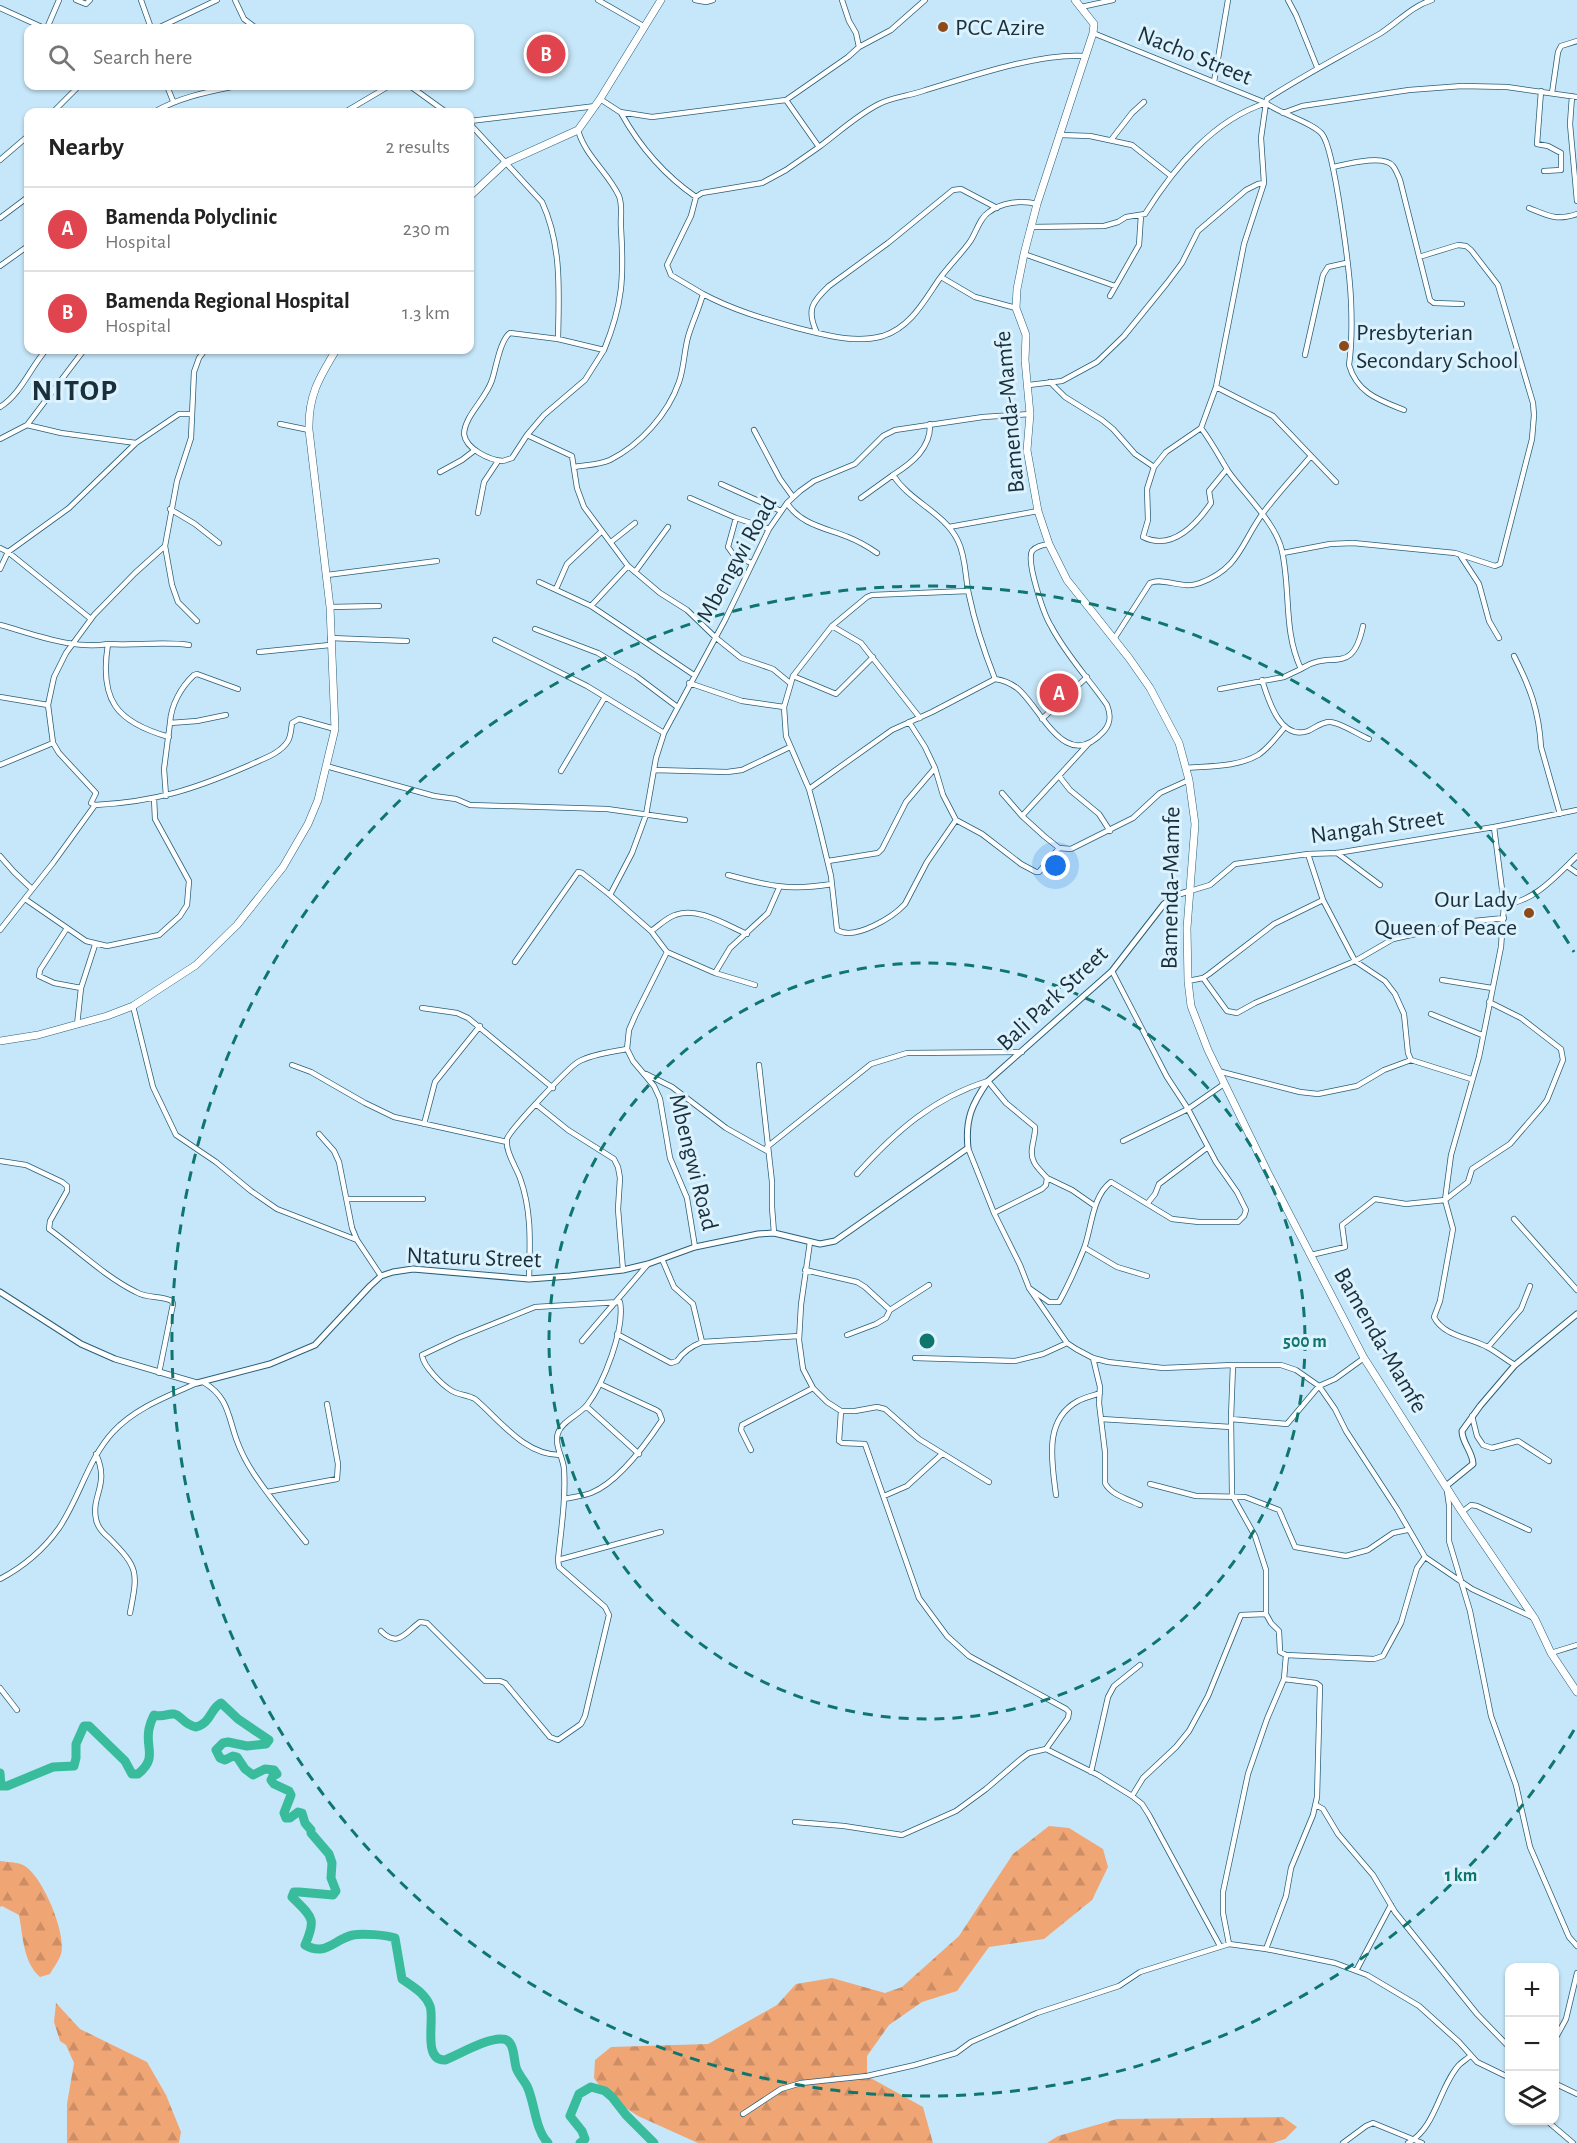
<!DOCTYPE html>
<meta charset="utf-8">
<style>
:root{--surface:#fff;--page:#f2f2f2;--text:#222;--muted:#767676;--line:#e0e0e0;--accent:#1a73e8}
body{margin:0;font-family:"Alegreya Sans",sans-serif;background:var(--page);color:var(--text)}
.controls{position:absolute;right:18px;bottom:18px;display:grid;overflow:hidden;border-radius:12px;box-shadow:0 2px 4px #0004}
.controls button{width:54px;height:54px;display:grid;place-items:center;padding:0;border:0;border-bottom:2px solid var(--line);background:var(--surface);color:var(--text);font:30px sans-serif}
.you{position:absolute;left:1056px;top:866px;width:21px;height:21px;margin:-15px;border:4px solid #fff;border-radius:50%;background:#1a73e8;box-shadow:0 0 0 9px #1a73e833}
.badge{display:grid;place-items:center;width:39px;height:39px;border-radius:50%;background:var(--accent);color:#fff;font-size:20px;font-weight:700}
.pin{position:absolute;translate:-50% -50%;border:3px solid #fff;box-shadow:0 2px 6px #0006}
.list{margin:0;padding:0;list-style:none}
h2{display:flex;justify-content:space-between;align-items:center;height:78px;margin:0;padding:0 24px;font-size:26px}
h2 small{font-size:20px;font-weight:400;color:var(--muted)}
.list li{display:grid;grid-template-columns:39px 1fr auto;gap:18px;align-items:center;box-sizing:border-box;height:84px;padding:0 24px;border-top:2px solid var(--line)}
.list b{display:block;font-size:22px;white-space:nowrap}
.list p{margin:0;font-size:20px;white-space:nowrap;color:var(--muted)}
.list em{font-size:20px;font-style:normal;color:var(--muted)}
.icon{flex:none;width:33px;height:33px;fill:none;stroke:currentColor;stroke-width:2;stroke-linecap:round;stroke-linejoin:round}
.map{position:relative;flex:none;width:1577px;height:2143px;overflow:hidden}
.search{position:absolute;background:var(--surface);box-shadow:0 2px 4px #0004;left:24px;top:24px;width:450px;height:66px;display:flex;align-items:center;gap:15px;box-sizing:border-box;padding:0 21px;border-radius:12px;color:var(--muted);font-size:22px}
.panel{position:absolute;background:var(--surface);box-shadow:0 2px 4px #0004;left:24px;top:108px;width:450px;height:246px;border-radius:12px}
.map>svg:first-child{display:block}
.forest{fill:url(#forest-firs)}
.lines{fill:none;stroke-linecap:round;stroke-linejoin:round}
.river{stroke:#39bc9c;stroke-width:9}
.minor-casing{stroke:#295f79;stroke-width:6}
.tertiary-casing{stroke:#295f79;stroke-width:7}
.primary-casing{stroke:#295f79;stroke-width:8}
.trunk-casing{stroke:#295f79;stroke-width:8}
.minor{stroke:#fff;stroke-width:4.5}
.tertiary{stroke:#fff;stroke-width:5}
.primary{stroke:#fff;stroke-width:7}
.trunk{stroke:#fff;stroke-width:7}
.ring{fill:none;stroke:#0f766e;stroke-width:3;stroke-dasharray:10 8}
.poi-dot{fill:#8d4b1a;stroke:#dcf2fe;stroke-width:2}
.labels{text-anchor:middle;stroke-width:6;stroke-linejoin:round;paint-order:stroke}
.poi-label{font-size:24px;fill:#19303b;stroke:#dcf2fe;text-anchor:start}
.street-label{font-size:24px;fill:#19303b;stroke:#dcf2fe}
.district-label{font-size:30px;font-weight:bold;letter-spacing:1.5px;fill:#19303b;stroke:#dcf2fe}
.centre{fill:#0f766e;stroke:#dcf2fe;stroke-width:3}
.ring-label{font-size:18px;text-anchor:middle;font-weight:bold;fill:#0f766e;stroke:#dcf2fe;stroke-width:6;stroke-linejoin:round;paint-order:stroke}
</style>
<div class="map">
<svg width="1577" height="2143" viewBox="0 0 1577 2143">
<defs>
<pattern id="forest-firs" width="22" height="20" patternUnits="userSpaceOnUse" patternTransform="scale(1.5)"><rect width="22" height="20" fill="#f0a575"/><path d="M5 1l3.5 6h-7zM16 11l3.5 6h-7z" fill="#cd8e66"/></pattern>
</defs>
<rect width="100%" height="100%" fill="#c6e7f9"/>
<path class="forest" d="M1049 1826 1069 1828 1103 1849 1108 1867 1092 1900 1044 1939 989 1947 957 1991 922 2002 889 2025 867 2056V2076L923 2107 933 2143H698L638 2116 606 2095 594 2078 595 2060 611 2047 708 2044 777 2005 796 1984 832 1978 885 1993 902 1987 959 1936 1013 1854Z
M0 1861C7 1862 17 1862 23 1865 42 1874 67 1934 61 1954 59 1961 53 1968 50 1974L40 1977C23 1962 23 1936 19 1915L2 1906 0 1907Z
M56 2003 80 2029 147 2062 166 2095 181 2132 179 2143H67V2104L74 2063 66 2045 60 2041 54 2022Z
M1283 2117 1297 2127 1285 2139 1273 2143H1047L1058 2136 1117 2119Z"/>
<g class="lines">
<path class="river" d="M0 1773 1 1786H7L53 1767 74 1766 76 1758V1744L84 1726H89L125 1761 132 1774H138C158 1758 145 1748 149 1729 150 1724 152 1719 154 1715 164 1718 167 1713 174 1714 181 1715 184 1725 196 1727 211 1723 210 1709 221 1703L238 1719 269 1740 266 1744 247 1746 228 1742 223 1743 216 1750 220 1758 225 1760 233 1756 237 1757 245 1769 253 1775 265 1769 274 1770 277 1774 273 1776 271 1780 274 1784 289 1791 291 1795 284 1813 286 1818H290L298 1812 302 1813 305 1823 311 1830V1833L329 1854 332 1863 331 1878 336 1891 333 1895 299 1892H294L292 1897C312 1917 317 1918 305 1945 326 1957 334 1939 353 1935 362 1933 387 1935 395 1938L402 1979C413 1987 425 1993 430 2006 435 2019 422 2061 445 2060 460 2054 487 2038 502 2039 516 2039 513 2062 517 2070 520 2076 524 2081 527 2086 535 2103 535 2130 548 2143
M580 2143 585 2139 582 2131 570 2116 579 2094 591 2087 605 2091 612 2097 626 2115 654 2143"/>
<defs>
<path id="minor" d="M76 0 86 4 90 0
M141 0 151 28
M235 0 244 19 256 28
M598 0 645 27
M695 0 706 2 713 0
M842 0 849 21 856 33 859 47
M1288 0 1296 15 1317 67
M1081 7 1113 0
M0 8 44 28
M47 28 59 0
M158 28 217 0
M1093 33 1266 103 1267 99C1304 75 1343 55 1381 33 1398 22 1412 6 1432 0
M1214 82 1228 0
M167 86 173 101
M410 86 446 112
M1541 91 1537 144 1548 146 1561 153V170L1544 171
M1552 93 1558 52 1561 46 1577 41
M1572 96 1570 124 1577 201
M600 99 620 112 652 117 786 100 848 57 859 47 891 30 925 0
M786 100 819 147C838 133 857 115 879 104 893 97 908 96 923 91 969 77 1038 53 1085 56
M1266 103 1261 138 1264 183 1244 244 1216 387 1201 428C1211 441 1219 456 1228 471 1244 494 1276 523 1282 551 1291 592 1283 630 1301 669 1332 648 1352 678 1363 626
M1266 103C1280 114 1312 122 1322 134 1335 150 1350 275 1351 301 1352 323 1352 344 1349 365 1357 393 1379 400 1404 410
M53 112 79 86
M154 112C180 97 207 92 236 86
M345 112 389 86
M621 113C640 147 664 175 696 197L702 193 762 183 786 170 819 147
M1283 113 1302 106 1409 90 1462 86 1507 87 1577 97
M470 121 596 106
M470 124 542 202C562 245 559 293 558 339
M578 130C585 156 608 172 619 196 623 206 620 218 621 228 624 277 623 304 604 350
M1061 135 1090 136 1132 145 1171 176
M1111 140 1132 113 1144 102
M0 160 28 136
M1333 167C1347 164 1384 154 1393 166 1396 170 1398 175 1400 180L1430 300 1434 303 1462 304
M1529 208C1549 216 1556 221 1577 214
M0 218 28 197
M1030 227 1104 226 1118 222 1126 217 1145 214C1174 168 1213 120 1266 103
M1024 254 1115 286
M0 266 28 246
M941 277 975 297 1016 308
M703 294C733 310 764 319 797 328 826 335 854 344 883 336 911 327 924 301 940 278 949 266 960 255 969 243 976 234 979 218 989 212 1002 202 1022 200 1037 204
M1110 296 1139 245 1141 215
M510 333 558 339 604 350 585 380 544 415 527 435 512 458 503 461C489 460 466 449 464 434 465 415 486 399 492 380 496 368 500 340 510 333Z
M817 333C806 310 812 302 829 286L888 243 953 190 961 189 997 208
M1305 355 1323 275 1328 267 1346 263
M1050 382 1065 397 1102 420 1113 429 1135 454 1154 467
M1029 385 1062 381 1097 362 1124 336 1167 283 1182 263 1198 231 1246 190 1258 184 1264 183
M1216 387 1273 416 1336 482
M0 407C21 394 30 368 46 350
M280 424 309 430
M930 424C931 448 912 463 893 475 910 502 944 512 958 541 966 557 965 577 969 595 975 624 984 651 995 679
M27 425 61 433 136 443
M1201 428 1166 452 1154 467 1147 489 1148 520 1143 537C1172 551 1196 525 1211 503L1209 491 1227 469
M754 430 780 479 793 497
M527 435 572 456 577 488 584 507 628 566 660 593 687 610 715 637 741 658 773 669 790 683
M0 439 27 425 84 350
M574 467C585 465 599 465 610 460 640 445 668 414 679 382 684 368 684 352 688 337 692 323 699 309 703 294L671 275 667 265 691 216 696 197
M440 472 462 460 475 450
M721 484 781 511
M690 498 736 518 769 529
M861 498 893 475
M787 503C800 524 825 528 848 537 858 541 867 546 877 553
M170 509 195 524 219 543
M478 513 484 482 498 461
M736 518 728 547 733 554 751 563
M949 527 1038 511
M611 542 635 523
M165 546 172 585 178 602 197 621
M0 548 8 552 69 508 136 443 179 414H192
M1283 553 1330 544 1353 543 1455 553 1495 566 1500 564 1532 439 1534 415 1533 403 1498 285 1471 250 1466 246 1458 245 1419 257
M1460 555 1479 584 1489 621 1499 638
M0 569 8 552 91 619
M635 572 668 527
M327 575 437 561
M539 582 591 606 694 675
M556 589 567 564 602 531
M591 606 628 566
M330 607 379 606
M0 625C34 634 73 650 108 644 99 700 116 722 169 737
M832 626 861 643 920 718
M535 629 598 653 636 676 676 706
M330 638 407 641
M1114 639 1150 583C1165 577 1182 590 1200 583 1240 568 1241 543 1263 513 1278 493 1295 475 1311 456
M495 640 587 686 664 733
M108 644C135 646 162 641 189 645
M259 652 330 645
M1514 656C1530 687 1539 711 1541 747L1560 814
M873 657 836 694 793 676 784 707 786 736 809 789 819 826 831 876 837 930C855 941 893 917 905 904L927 862 956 820
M793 676 832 626 867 597 872 595 968 591
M1262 680C1268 699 1280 741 1308 731 1315 728 1321 722 1330 722 1339 722 1359 735 1369 739
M689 683 742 701 784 707
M1220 689 1284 677 1301 669
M0 697 48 705
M1042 719 1087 677
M909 722 925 747 935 768 943 795 956 820 982 834 1021 864 1036 872H1039L1059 848
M170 723C171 705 181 687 194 675L197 674 238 689
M0 765 53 743
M326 766 434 796 456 799 470 805 607 809 685 820
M1186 768C1209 766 1238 767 1258 755 1269 748 1277 736 1285 727
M654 770 727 772 742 770 790 747
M561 771 605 697
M1059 776 1070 790 1099 814 1110 831
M809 789 892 730 932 712 995 679C1003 680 1010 683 1017 688 1041 707 1065 775 1104 731 1111 723 1111 715 1107 705 1089 679 1066 655 1051 626 1044 615 1026 562 1032 551 1036 546 1043 545 1049 544
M1002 793 1022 816 1044 836 1059 848 1071 849 1133 818 1160 793 1189 780
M166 796 164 769 170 723 197 721 226 715
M95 805C155 802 195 789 250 765 262 759 280 754 288 741 291 736 291 729 292 723L299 719 335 729
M1022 816 1089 743
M1494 827 1504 905 1501 947 1479 1057 1451 1155 1445 1200 1453 1229 1440 1301 1434 1317C1443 1336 1471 1338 1487 1347 1497 1352 1506 1360 1515 1365
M1337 853 1380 885
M1308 854 1323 900 1355 961 1385 981 1395 994 1404 1014 1408 1053 1411 1060
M0 856 14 872 32 889
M828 861 878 853 882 849 906 802 935 768
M1567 866 1577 873
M728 875C769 886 789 891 832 884
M1190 891 1210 885 1235 864 1308 854 1337 853 1494 827 1577 810
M25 899 86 941 107 946 159 935 180 916 187 905 189 881 155 819 154 798
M1504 905C1535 901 1555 877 1577 856
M67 928 40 970 39 976 54 983 81 988
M0 930 53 863 95 805 91 803 96 793 59 753 53 743 48 705 54 677 66 653 94 615 135 573 165 546 177 481 191 438 194 372 199 358 205 350
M651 931C659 926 666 918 675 915 697 906 726 925 747 934
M667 952 715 973 755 985
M515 962 578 872 582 873 610 895
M715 973 730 948 768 913 779 888
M1203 978 1227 1011 1237 1013 1255 1003 1355 961 1393 939 1474 921 1504 918
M1442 980 1492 988
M1188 981 1203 978 1209 974 1274 924 1323 900
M133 1006 153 1087 176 1135 216 1162 251 1191 277 1209 357 1240
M422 1008 457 1013 468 1018 553 1088
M1431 1014 1482 1035
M77 1025 81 988 95 945
M292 1065 311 1072 365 1103 394 1117 507 1142
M759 1065 772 1182V1207L774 1233
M1218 1071 1300 1092 1318 1094 1357 1086 1384 1070 1411 1060 1471 1079
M646 1074 672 1087 726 1128 767 1151
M537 1105 568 1130 614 1159 618 1167 620 1178 618 1209 623 1270
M424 1124 435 1082 480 1026
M319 1134 334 1151 339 1162 352 1228 357 1240 381 1276
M1123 1141 1188 1109 1224 1084
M767 1147 871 1064 907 1053 1022 1052
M968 1148 994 1213 1020 1265 1029 1288 1067 1343 1076 1349 1093 1358 1108 1362 1163 1368 1233 1365H1281L1296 1370 1319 1386 1335 1379 1364 1358
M0 1161 26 1165 62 1182 67 1186V1191L50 1221 49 1229C78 1250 104 1276 136 1292 147 1299 161 1295 172 1301L173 1304 159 1373
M857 1174C895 1132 933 1098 988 1081L1006 1103 1035 1127C1036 1138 1028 1151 1034 1162 1036 1167 1043 1173 1047 1178L1046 1185 1042 1189 994 1213
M1047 1178 1072 1190 1095 1206
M347 1199H423
M1147 1204 1155 1194 1159 1184 1208 1147
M1514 1219 1577 1290
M810 1242 801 1305 799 1340 803 1369 813 1388 827 1402 841 1411H855L877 1407 885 1409 919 1439 989 1482
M695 1247 687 1198 670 1158 660 1099 654 1086 633 1061 627 1049 629 1030 635 1016 667 952 651 931 610 895 632 853 646 815 656 758 664 733 725 620 769 529 787 503 800 491 814 481 855 464 883 436 895 430 983 417 1030 414
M1085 1248 1117 1267 1147 1276
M1311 1255 1345 1247 1342 1225 1375 1199 1406 1204 1445 1200 1468 1182 1472 1169 1510 1144 1541 1108 1547 1100 1563 1060 1561 1049 1521 1018 1489 1002
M662 1259 674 1287 693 1304 702 1342
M805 1270 857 1282 865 1287 890 1310
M529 1279C530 1244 532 1211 520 1178 516 1167 505 1151 507 1139 509 1131 569 1067 578 1062 592 1054 612 1052 627 1049
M1029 1288 1049 1302H1059C1068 1286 1076 1268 1083 1251 1092 1230 1091 1197 1111 1182L1172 1219 1199 1222H1238L1244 1216 1246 1210 1237 1192 1216 1162 1188 1109 1167 1077 1112 971
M617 1334 671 1363 677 1361C683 1352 692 1346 702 1342L799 1336
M847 1335 876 1324 886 1318 890 1310 929 1285
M582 1341 648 1264
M1488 1347 1521 1309 1530 1286
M915 1358 1015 1361 1043 1354 1067 1343
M1093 1358 1100 1387 1099 1403 1105 1452V1483C1111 1495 1128 1499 1140 1505
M1233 1365 1231 1418 1232 1495 1255 1536 1266 1570V1614L1271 1623 1279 1631 1280 1652 1286 1655 1374 1659 1383 1656 1401 1623 1417 1568 1425 1557
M203 1382C229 1397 228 1417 237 1441 241 1452 248 1465 254 1474 270 1498 288 1520 306 1542
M586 1406 639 1454
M841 1411 839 1441 842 1443 865 1444 919 1598 947 1636 969 1656 1066 1709 1069 1712 1068 1718 1046 1749
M1472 1416 1477 1436 1483 1445 1492 1448 1518 1441 1549 1461
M1101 1419 1231 1427
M1231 1419 1287 1424 1319 1386 1335 1409 1346 1431 1397 1509 1425 1557 1472 1589 1532 1617
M751 1450 741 1430 742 1425 813 1388
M96 1454C110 1485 91 1495 96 1519 97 1526 103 1533 109 1538 139 1568 138 1572 130 1613
M1150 1484 1196 1496 1245 1497 1279 1510 1295 1547 1346 1556 1368 1550 1393 1533 1407 1530
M1447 1491 1449 1505V1541L1470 1611 1491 1716 1516 1785 1530 1847 1569 1937 1577 1946
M267 1492 337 1479 338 1464 327 1404
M1056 1495C1052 1462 1043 1420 1078 1401 1085 1397 1093 1396 1100 1393
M884 1496 907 1486 942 1454
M564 1499C573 1497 583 1496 591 1493 619 1482 646 1444 662 1420L659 1412 656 1410 600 1384
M1462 1512 1471 1505 1477 1506 1529 1530
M558 1560 661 1532
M0 1579C23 1567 44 1549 59 1528 80 1497 88 1459 113 1432 135 1408 168 1396 197 1383
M381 1631C398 1648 405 1633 420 1622L427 1623 485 1681H500L505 1683 550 1737 558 1740 581 1724 585 1716 609 1615 605 1607 559 1567 558 1560C561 1530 566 1499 564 1469 563 1457 554 1445 558 1433 562 1421 579 1415 587 1405 604 1383 625 1329 620 1302L535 1307 458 1338 422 1355C423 1366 442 1385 452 1391 459 1395 468 1395 475 1399 500 1420 524 1455 560 1455
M1551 1653 1577 1645
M0 1688 17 1710
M1091 1772 1108 1697 1114 1686 1140 1665
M1132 1796 1142 1804 1149 1815 1220 1946
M1316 1805 1323 1809 1338 1834 1373 1875 1395 1912 1477 2014 1510 2048
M795 1822 844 1826 902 1835 956 1811 986 1789 1021 1759 1029 1753 1046 1749 1098 1775 1132 1796 1143 1778 1176 1747 1189 1731 1208 1696 1241 1615 1266 1614
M1229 1944 1223 1913V1892L1248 1774 1267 1719 1284 1679 1286 1655
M1266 1949 1286 1896 1291 1868 1313 1815 1317 1797 1320 1686 1316 1683 1284 1679
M1356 1971 1391 1905
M1554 2041 1566 2019 1577 1973
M1554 2083 1577 2094
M743 2114 781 2089 801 2083 867 2076 915 2065 956 2053 971 2042 1037 2013 1119 1986 1140 1972 1229 1944 1266 1949 1306 1957 1335 1963 1367 1975 1419 2006 1459 2042 1477 2062 1510 2078
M1546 2120 1573 2143
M1343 2143 1366 2126 1373 2123 1422 2143
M1408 2143C1436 2128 1439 2087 1459 2065 1462 2062 1467 2059 1470 2056"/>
<path id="tertiary" d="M0 1292 81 1344 115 1359 197 1383 270 1364 315 1345 370 1286 381 1276 393 1272 413 1269 529 1279 570 1276 623 1270 648 1264 695 1247 758 1234 774 1233 820 1244 835 1241 968 1148C965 1119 972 1104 988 1081L1112 971 1164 904 1176 895 1190 891
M1446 1486 1473 1464C1473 1452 1462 1443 1462 1431L1480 1406 1515 1365 1577 1314"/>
<path id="primary" d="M470 196 505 163 578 130 600 99 661 0
M0 1041 38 1035 107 1016 133 1006 196 965 237 925 283 867 308 824 318 800 335 729 330 607 309 430C308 396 319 378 336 350"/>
<path id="trunk" d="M1075 0 1094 24 1093 33 1037 204 1024 254 1017 289 1016 308 1026 335 1025 360 1030 414 1027 450 1038 511 1049 544 1067 580 1129 658 1150 688 1179 743 1189 780 1195 824 1187 928 1188 981 1191 1006 1208 1050 1267 1171 1364 1358 1462 1512 1535 1619 1551 1653 1577 1692"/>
</defs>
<use href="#minor" class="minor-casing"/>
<use href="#tertiary" class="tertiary-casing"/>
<use href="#primary" class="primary-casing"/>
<use href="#trunk" class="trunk-casing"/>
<use href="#minor" class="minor"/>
<use href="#tertiary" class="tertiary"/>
<use href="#primary" class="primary"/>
<use href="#trunk" class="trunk"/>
</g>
<g class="ring">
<circle cx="927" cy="1341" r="378"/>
<path d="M1574 1730A755 755 0 1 1 1574 952"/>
</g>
<g class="poi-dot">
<circle cx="943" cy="27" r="6"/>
<circle cx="1344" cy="346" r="6"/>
<circle cx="1529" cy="913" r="6"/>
</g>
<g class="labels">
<g class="poi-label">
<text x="955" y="35">PCC Azire</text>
<text x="1356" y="340">Presbyterian<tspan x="1356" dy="28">Secondary School</tspan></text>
<text x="1517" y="907" text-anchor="end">Our Lady<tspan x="1517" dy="28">Queen of Peace</tspan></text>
</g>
<g class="street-label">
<text transform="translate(1195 55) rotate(22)" y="8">Nacho Street</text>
<text transform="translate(1009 412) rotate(-95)" y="8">Bamenda-Mamfe</text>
<text transform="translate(736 559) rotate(-61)" y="8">Mbengwi Road</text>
<text transform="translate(1377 826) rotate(-8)" y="8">Nangah Street</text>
<text transform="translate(1170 888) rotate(-89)" y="8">Bamenda-Mamfe</text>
<text transform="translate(1052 998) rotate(-43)" y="8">Bali Park Street</text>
<text transform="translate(694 1162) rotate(76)" y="8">Mbengwi Road</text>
<text transform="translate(474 1257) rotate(2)" y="8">Ntaturu Street</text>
<text transform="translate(1381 1340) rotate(60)" y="8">Bamenda-Mamfe</text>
</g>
<g class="district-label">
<text x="75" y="400">NITOP</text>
</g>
</g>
<circle cx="927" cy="1341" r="9" class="centre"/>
<g class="ring-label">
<text x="1305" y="1347">500 m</text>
<text x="1461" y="1881">1 km</text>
</g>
</svg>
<div class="controls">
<button>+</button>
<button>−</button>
<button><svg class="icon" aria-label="layers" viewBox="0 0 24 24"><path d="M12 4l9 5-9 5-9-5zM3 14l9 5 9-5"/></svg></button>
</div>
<div class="you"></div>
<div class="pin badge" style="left:1059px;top:693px;background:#e0444e">A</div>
<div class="pin badge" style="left:546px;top:54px;background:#e0444e">B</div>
<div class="search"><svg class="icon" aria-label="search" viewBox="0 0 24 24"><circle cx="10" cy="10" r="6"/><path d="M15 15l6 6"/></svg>Search here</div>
<section class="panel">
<h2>Nearby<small>2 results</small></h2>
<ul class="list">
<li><span class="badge" style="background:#e0444e">A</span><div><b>Bamenda Polyclinic</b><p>Hospital</p></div><em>230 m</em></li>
<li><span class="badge" style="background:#e0444e">B</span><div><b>Bamenda Regional Hospital</b><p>Hospital</p></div><em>1.3 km</em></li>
</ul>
</section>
</div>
